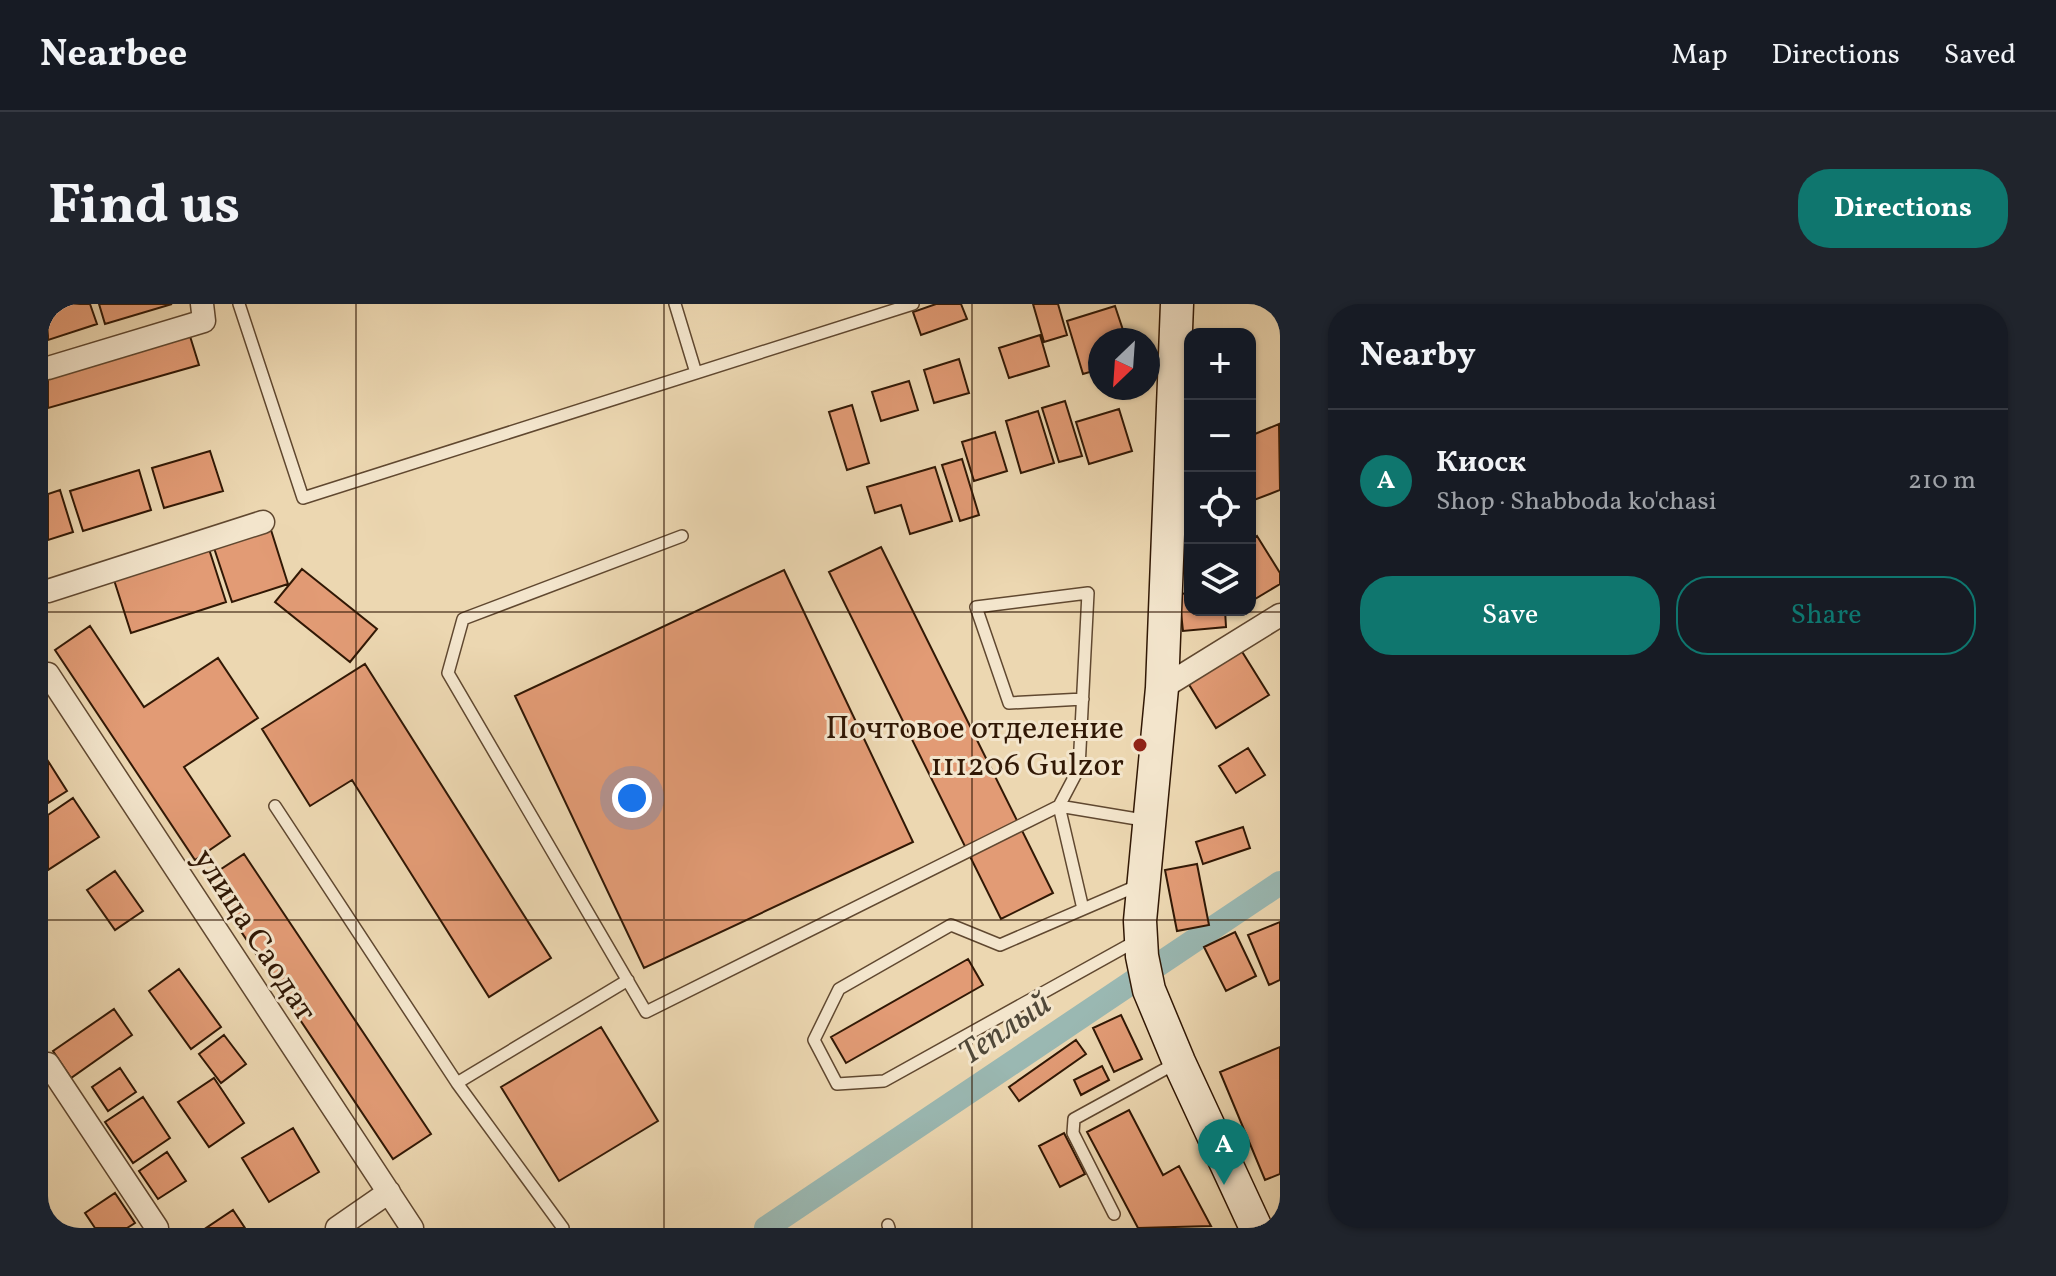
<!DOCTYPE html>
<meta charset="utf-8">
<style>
:root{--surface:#171b24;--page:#20242c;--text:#f1f3f6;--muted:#9ea1a6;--line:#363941;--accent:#0f766e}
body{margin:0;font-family:Vollkorn,serif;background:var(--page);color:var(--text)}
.controls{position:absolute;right:24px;top:24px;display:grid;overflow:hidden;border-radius:16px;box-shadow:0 2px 6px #0004}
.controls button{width:72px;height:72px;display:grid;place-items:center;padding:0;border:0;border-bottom:2px solid var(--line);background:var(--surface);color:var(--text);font:40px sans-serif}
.compass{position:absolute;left:1040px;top:24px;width:72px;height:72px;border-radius:50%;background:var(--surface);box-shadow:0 2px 6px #0004;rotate:205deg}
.you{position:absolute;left:584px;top:494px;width:28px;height:28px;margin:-20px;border:6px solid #fff;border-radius:50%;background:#1a73e8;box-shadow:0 0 0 12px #1a73e833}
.badge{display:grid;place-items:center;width:52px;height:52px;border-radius:50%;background:var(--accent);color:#fff;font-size:26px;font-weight:700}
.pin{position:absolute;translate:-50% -66px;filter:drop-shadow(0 2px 4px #0008)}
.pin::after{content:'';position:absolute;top:42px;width:28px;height:24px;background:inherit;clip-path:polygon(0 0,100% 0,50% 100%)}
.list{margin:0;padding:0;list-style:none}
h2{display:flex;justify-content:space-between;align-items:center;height:104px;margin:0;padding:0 32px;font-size:34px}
h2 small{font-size:26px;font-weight:400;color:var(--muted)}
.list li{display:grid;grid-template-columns:52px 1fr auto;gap:24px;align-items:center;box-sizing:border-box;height:144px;padding:0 32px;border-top:2px solid var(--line)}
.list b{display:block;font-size:30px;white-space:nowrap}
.list p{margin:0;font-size:26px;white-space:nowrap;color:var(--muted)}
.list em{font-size:26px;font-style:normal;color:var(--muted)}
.actions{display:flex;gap:16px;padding:24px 32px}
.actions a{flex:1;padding:18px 0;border:2px solid var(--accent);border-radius:32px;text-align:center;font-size:28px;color:var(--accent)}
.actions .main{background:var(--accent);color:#fff}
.icon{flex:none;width:44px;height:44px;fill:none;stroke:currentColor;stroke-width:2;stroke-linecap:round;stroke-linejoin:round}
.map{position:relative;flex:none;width:1232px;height:924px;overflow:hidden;border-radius:32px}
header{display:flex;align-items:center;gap:48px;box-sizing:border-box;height:112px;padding:0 40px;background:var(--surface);border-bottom:2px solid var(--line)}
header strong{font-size:38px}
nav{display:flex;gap:44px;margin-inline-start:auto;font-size:28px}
.intro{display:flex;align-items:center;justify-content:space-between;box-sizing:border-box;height:192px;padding:0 48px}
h1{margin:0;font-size:56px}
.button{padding:20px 36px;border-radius:32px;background:var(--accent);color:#fff;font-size:28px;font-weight:700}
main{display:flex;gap:48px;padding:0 48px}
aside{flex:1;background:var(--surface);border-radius:32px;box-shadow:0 2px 6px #0004}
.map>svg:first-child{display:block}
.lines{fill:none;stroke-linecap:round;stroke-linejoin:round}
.canal{stroke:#9ab8b2;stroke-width:24}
.building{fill:#e29b75;stroke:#311805;stroke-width:2}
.lane-casing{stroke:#604830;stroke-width:14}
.street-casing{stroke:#604830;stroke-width:25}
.secondary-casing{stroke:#311805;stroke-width:35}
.lane{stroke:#f3e5cc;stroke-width:11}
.street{stroke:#f3e5cc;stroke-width:22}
.secondary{stroke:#f3e5cc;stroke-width:32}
.grid{fill:none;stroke:#311805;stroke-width:2;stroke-opacity:0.55}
.poi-dot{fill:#8f2418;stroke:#f3e5cc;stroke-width:3}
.labels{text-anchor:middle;stroke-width:6;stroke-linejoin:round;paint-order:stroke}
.poi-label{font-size:32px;fill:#311805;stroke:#f3e5cc;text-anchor:end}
.street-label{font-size:32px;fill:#311805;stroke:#f3e5cc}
.water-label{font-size:34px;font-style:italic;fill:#504839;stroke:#f3e5cc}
</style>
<header>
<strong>Nearbee</strong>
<nav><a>Map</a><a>Directions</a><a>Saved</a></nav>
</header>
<div class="intro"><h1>Find us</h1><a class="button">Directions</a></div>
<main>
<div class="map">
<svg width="1232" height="924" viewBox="0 0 1232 924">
<rect width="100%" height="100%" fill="#ecd7b1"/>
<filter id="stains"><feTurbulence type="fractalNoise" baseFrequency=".0025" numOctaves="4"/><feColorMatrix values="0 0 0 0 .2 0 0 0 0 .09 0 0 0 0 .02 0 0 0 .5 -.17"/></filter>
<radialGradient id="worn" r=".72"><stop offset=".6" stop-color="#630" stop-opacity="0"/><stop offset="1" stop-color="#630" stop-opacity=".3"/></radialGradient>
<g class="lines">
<path class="canal" d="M718 924 1232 579"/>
</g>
<path class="building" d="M0 0H42L49 20 0 36Z
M51 0H124L57 20Z
M888 0H913L919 15 873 31 865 8Z
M985 0H1010L1019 31 996 38Z
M1067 2 1076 29 1052 36V65L1035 70 1019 17Z
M141 29 151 61 0 104V69Z
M992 31 1001 62 961 74 951 44Z
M911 55 921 89 886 99 876 66Z
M861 77 870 106 833 117 824 88Z
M1017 97 1034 152 1011 158 994 104Z
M804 101 821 159 799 166 781 108Z
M1071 105 1084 147 1041 160 1028 118Z
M990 107 1006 159 973 169 958 117Z
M1231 120 1232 186 1206 196 1202 185V132Z
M947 128 959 167 926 177 914 138Z
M162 147 175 187 116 204 104 164Z
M914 155 931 211 912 217 894 161Z
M887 163 904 217 862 230 853 201 827 209 819 183Z
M91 166 103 206 35 227 22 187Z
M12 186 25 228 0 236V190Z
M223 226 240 280 184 298 166 244Z
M1209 232 1232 269V280L1202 298V237Z
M833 243 1005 589 953 615 781 268Z
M161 245 178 298 83 329 66 276Z
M254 265 329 325 302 358 227 298Z
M736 266 865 538 596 664 467 392Z
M1142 289V306H1177L1178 323 1135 327 1131 290Z
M42 322 96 403 170 354 210 414 136 463 182 532 147 556 7 346Z
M1193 346 1221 391 1168 424 1140 379Z
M317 360 503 654 441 693 304 476 262 502 214 425Z
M1200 444 1217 471 1188 489 1171 462Z
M0 457 19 487 0 499Z
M25 494 51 533 0 566V511Z
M1195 523 1202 544 1155 560 1148 538Z
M196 550 383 830 345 855 158 575Z
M1149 560 1161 621 1129 627 1117 566Z
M67 567 95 607 67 626 39 586Z
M1232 618V676L1221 681 1200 631Z
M1187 628 1208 672 1178 687 1156 643Z
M920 655 935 681 798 759 783 733Z
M131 665 173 723 143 745 101 687Z
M66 705 84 731 23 774 5 747Z
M1073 711 1094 755 1066 768 1045 724Z
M553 723 610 817 511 877 453 783Z
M176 731 198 760 173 779 151 750Z
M1028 736 1038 750 971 797 961 783Z
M1232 743V870L1217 876 1172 768Z
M1054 762 1061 776 1033 791 1026 776Z
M72 764 88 788 60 807 44 783Z
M166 774 196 819 161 843 130 798Z
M95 793 122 834 85 859 57 818Z
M1081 806 1115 871 1131 862 1163 922 1090 924 1039 828Z
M245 824 271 868 221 898 194 854Z
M1016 829 1037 870 1012 883 991 842Z
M119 848 138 877 110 895 91 867Z
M67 889 87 919 79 924H47L37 909Z
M185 906 197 924H158Z"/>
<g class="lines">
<defs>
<path id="lane" d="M191 0 255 194 865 0
M627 0 648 69
M634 232 415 315 400 369 598 708 1011 502 1101 517
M1035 395 961 399 928 303 1040 289 1031 464 1011 502 1035 605
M227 502 409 779 515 924
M1088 637 836 777 789 780 766 736 791 685 903 621 952 641 1091 581
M409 779 580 676
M1066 910 1025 829 1026 815 1130 758
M840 921 841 924"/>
<path id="street" d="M0 64 156 17 154 0
M0 287 215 218
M0 370 364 924
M1114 384 1232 311
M0 760 109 924
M289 924 341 888"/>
<path id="secondary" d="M1129 0 1114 384 1092 617 1094 652 1101 686 1131 758 1208 924"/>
</defs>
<use href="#lane" class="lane-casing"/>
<use href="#street" class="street-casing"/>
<use href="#secondary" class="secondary-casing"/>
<use href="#lane" class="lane"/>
<use href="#street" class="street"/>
<use href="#secondary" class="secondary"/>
</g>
<path class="grid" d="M308 0V924M616 0V924M924 0V924M0 308H1232M0 616H1232"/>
<circle class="poi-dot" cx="1092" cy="441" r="8"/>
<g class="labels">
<g class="poi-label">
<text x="1076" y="434">Почтовое отделение<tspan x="1076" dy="37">111206 Gulzor</tspan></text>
</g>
<g class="street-label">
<text transform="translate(208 630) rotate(57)" y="11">улица Саодат</text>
</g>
<g class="water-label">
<text transform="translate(956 723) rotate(-34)" y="12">Теплый</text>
</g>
</g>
<rect width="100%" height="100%" filter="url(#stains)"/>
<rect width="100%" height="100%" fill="url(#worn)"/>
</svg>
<div class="controls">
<button>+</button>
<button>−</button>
<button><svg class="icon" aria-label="locate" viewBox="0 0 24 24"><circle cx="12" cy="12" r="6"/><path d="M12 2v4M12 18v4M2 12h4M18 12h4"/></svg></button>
<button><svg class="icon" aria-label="layers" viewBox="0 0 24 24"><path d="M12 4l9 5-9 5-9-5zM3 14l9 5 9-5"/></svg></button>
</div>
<svg class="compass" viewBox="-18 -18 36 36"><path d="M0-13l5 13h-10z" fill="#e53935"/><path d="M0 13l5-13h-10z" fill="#9ea1a6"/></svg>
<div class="you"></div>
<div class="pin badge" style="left:1176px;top:881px">A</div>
</div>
<aside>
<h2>Nearby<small></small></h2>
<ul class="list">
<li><span class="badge">A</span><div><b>Киоск</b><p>Shop · Shabboda ko'chasi</p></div><em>210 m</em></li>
</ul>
<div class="actions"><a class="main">Save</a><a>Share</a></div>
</aside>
</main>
